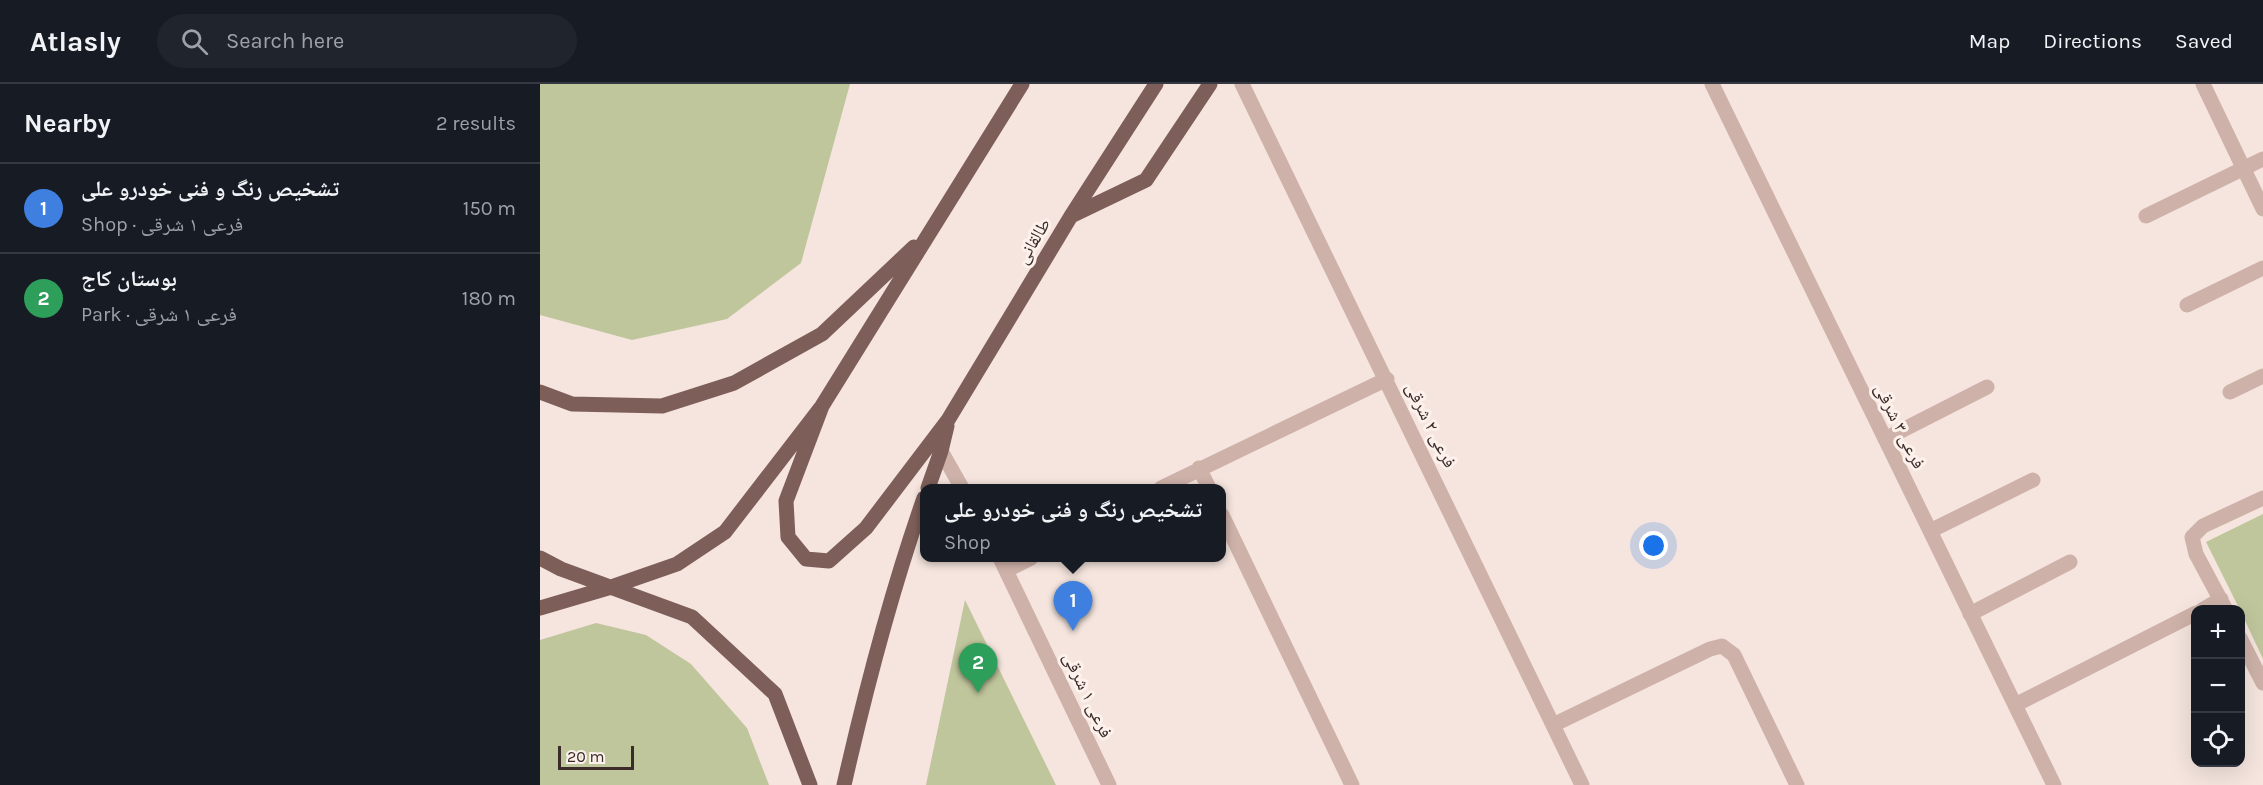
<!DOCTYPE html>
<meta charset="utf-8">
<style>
:root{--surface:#171b24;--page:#20242c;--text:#f1f3f6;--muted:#9ea1a6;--line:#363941;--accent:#0f766e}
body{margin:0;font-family:Karla,"Noto Naskh Arabic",sans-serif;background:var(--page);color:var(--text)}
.controls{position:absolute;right:18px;bottom:18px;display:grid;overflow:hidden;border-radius:12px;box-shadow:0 6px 24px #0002}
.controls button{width:54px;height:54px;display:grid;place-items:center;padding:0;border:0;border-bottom:2px solid var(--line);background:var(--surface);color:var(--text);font:30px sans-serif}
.scale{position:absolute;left:18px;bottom:15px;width:76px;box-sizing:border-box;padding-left:6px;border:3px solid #3b2b29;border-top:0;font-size:16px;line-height:21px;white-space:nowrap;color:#3b2b29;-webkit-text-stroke:4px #fcf1eb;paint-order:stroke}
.you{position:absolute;left:1114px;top:462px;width:21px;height:21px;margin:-15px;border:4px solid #fff;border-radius:50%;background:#1a73e8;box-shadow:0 0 0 9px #1a73e833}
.badge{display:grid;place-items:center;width:39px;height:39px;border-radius:50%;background:var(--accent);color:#fff;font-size:20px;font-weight:700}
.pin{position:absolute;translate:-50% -50px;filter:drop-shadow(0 2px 3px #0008)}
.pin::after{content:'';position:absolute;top:32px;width:21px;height:18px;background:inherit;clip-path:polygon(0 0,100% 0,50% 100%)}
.popup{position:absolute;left:380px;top:400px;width:306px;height:78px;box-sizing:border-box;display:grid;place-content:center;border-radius:12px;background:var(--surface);filter:drop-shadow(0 2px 4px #0005);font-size:20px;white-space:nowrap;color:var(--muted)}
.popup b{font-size:22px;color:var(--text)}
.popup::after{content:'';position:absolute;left:50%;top:100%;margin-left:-12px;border:12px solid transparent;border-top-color:var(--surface)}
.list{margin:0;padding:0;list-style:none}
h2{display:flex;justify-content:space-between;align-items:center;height:78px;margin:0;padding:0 24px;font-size:26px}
h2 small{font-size:20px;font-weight:400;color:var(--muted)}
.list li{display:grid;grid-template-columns:39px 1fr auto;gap:18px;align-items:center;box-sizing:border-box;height:90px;padding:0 24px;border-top:2px solid var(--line)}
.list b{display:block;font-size:22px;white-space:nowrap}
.list p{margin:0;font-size:20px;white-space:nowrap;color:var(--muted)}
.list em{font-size:20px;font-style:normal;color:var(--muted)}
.icon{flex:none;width:33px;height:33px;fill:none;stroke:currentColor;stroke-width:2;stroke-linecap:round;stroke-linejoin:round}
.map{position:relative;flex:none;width:1723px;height:701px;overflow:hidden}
header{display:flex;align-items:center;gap:36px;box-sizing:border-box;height:84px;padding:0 30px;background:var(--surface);border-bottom:2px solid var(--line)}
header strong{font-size:28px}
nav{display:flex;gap:33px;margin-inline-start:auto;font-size:21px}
.search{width:420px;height:54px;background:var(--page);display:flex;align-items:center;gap:15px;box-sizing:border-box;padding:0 21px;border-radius:33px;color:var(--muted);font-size:22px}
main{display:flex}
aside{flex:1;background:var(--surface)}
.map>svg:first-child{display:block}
.green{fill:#c0c69c}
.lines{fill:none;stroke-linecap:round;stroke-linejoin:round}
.street{stroke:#ceb2a9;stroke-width:15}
.primary{stroke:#7e5e59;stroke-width:15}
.labels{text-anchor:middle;stroke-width:6;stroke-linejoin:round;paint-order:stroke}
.street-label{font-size:18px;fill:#3b2b29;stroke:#fcf1eb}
</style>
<header>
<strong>Atlasly</strong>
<div class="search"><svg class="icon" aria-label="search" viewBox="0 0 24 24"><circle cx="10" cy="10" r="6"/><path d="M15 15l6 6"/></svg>Search here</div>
<nav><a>Map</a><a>Directions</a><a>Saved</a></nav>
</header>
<main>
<aside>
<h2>Nearby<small>2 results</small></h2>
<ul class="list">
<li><span class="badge" style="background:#3f7fe0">1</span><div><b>تشخیص رنگ و فنی خودرو علی</b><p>Shop · فرعی ۱ شرقی</p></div><em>150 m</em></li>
<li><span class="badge" style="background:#2e9e5b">2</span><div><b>بوستان کاج</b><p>Park · فرعی ۱ شرقی</p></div><em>180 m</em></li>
</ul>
</aside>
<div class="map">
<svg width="1723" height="701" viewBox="0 0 1723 701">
<rect width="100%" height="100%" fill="#f5e5de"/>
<path class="green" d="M0 0H310L261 179 187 235 92 256 0 231Z
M1723 430V575L1700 526 1666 458Z
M425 516 516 701H386Z
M56 539 106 551 151 580 207 644 229 701H0V556Z"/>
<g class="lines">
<path class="street" d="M702 0 1042 701
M1172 0 1514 701
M1663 0 1723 125
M1606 132 1723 75
M1647 221 1723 184
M1690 308 1723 292
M1345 355 1447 303
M401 367 422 404
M659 384 669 404
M621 404 847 295
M682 431 812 701
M1390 447 1493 396
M460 474 569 701
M467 486 491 474
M1662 526 1681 515
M1686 526 1656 470 1652 453 1663 442 1723 414
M1430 530 1530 478
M1700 554 1723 599
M1475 621 1656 529
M1013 641 1170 565 1182 562 1194 571 1257 701"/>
<path class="primary" d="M531 132 606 96 670 0
M0 308 32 320 122 322 194 299 282 250 374 163
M282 322 246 417 248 453 266 475 289 477 326 444 408 336 531 132 616 0
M388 404 401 367 407 342
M0 474 21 485 152 533 235 610 270 701
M0 524 68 504 137 480 185 448 282 322 482 0
M304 701C326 604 351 508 384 414"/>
</g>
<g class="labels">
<g class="street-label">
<text transform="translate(493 157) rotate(-59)" y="6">طالقانی</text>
<text transform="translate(891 341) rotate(64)" y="6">فرعی ۲ شرقی</text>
<text transform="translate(1360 342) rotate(64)" y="6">فرعی ۳ شرقی</text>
<text transform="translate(548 611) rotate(65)" y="6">فرعی ۱ شرقی</text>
</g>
</g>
</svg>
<div class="controls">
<button>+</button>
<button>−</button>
<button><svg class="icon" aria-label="locate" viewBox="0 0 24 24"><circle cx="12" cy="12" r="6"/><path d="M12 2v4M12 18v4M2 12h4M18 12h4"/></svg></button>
</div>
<div class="scale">20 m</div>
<div class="you"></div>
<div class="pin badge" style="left:533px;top:547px;background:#3f7fe0">1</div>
<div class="popup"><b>تشخیص رنگ و فنی خودرو علی</b>Shop</div>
<div class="pin badge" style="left:438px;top:609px;background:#2e9e5b">2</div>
</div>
</main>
